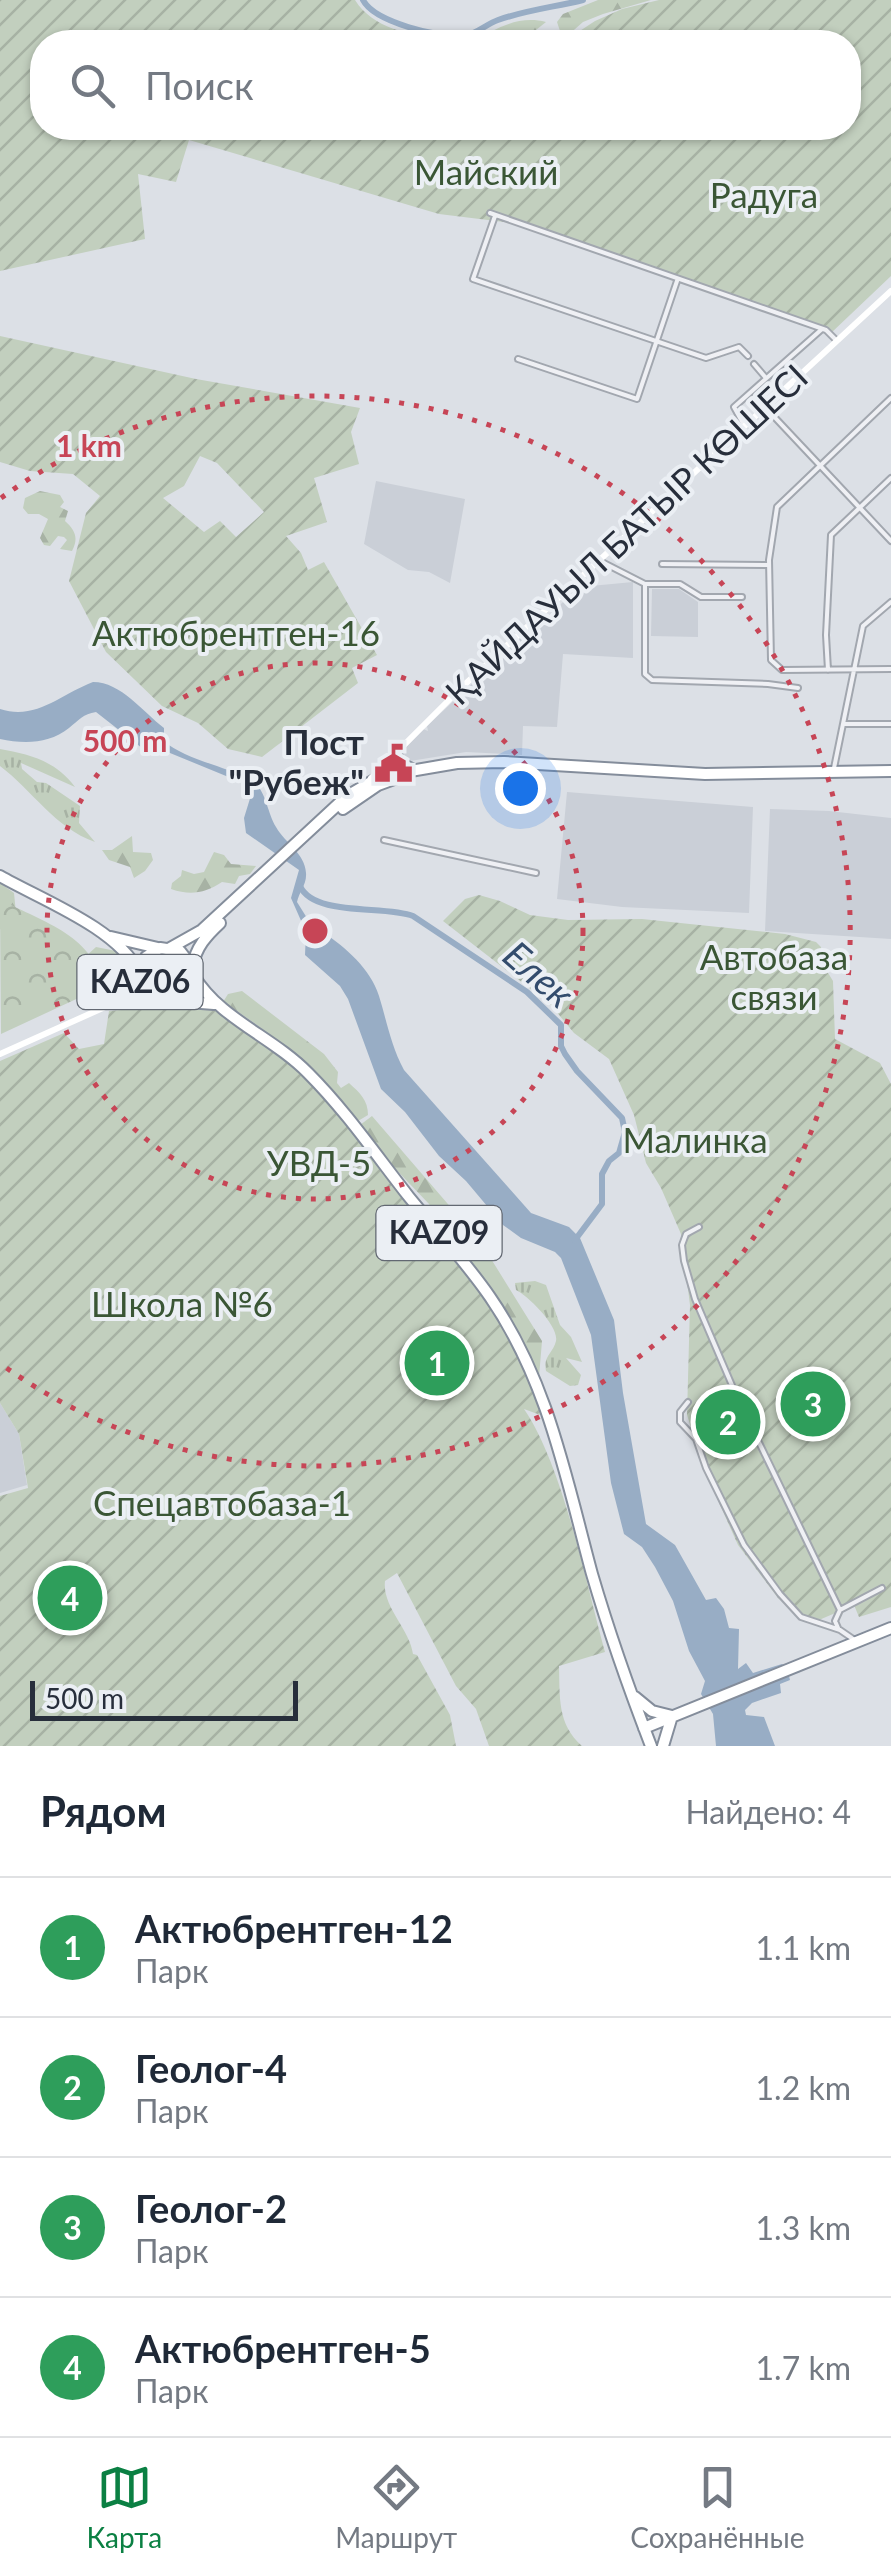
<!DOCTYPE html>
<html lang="ru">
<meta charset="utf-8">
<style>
:root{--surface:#fff;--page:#f6f6f7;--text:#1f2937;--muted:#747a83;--line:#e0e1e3;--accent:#0b8043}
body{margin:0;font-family:Lato,sans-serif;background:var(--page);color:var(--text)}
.scale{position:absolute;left:30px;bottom:25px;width:268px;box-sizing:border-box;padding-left:10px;border:5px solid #272e3b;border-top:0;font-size:28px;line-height:35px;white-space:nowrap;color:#272e3b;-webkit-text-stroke:8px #ebeff4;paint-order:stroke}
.you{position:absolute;left:520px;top:788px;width:35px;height:35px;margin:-25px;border:8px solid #fff;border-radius:50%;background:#1a73e8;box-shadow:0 0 0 15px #1a73e833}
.badge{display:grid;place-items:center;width:65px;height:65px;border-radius:50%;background:var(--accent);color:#fff;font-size:32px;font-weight:700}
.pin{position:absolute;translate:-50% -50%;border:5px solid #fff;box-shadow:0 2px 10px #0006}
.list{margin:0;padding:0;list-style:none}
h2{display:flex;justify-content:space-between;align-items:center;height:130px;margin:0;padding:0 40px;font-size:42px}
h2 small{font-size:32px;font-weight:400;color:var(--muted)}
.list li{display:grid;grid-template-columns:65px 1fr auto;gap:30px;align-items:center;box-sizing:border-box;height:140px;padding:0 40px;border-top:2px solid var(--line)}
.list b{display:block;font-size:38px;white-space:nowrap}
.list p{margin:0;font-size:32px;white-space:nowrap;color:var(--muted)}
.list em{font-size:32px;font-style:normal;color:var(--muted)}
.icon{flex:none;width:55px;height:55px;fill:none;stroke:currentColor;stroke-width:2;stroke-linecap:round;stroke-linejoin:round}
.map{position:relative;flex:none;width:891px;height:1746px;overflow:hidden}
.search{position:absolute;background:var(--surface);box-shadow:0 2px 8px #0004;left:30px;right:30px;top:30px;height:110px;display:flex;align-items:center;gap:25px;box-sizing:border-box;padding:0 35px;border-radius:40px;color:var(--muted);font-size:38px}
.sheet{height:690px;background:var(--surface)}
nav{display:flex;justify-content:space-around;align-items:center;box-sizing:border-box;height:140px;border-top:2px solid var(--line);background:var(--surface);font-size:28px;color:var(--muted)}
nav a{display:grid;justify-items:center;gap:5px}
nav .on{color:var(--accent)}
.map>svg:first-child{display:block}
.built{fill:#cacfd7}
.grass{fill:url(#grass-tufts)}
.forest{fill:url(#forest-firs)}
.park{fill:url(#park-crowns)}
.garden{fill:url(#garden-furrows);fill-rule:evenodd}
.water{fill:#98adc5}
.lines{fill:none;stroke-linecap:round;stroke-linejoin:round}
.river{stroke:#98adc5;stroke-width:6}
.street-casing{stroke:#a2a7af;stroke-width:8}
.highway-casing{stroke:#848d9b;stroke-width:14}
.street{stroke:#eff0f4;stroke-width:4}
.secondary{stroke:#fff;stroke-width:6}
.highway{stroke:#fff;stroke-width:10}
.ring{fill:none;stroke:#c74556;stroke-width:5;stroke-dasharray:5 10}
.labels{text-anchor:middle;stroke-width:8;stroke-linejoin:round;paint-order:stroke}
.shield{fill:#ebeff4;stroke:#626872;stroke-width:2.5}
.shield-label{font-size:32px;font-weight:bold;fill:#272e3b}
.park-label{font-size:35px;fill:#3a5635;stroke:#ebeff4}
.street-label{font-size:35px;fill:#272e3b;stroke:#ebeff4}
.poi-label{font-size:35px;font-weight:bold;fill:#272e3b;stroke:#ebeff4;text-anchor:end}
.water-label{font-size:38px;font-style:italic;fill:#334c6d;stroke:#ebeff4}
.centre{fill:#c74556;stroke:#ebeff4;stroke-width:5}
.ring-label{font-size:30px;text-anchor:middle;font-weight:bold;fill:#c74556;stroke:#ebeff4;stroke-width:8;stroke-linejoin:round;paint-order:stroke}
</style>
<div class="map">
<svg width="891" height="1746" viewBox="0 0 891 1746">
<defs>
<pattern id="grass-tufts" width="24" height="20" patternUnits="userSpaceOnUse" patternTransform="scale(2.5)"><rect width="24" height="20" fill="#c2cfbe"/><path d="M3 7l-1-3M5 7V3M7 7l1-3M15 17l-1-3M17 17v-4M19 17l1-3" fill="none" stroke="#a7b2a4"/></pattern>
<pattern id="forest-firs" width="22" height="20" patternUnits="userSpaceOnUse" patternTransform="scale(2.5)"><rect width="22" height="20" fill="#c2cfbe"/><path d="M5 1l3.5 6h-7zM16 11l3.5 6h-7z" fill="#a7b2a4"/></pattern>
<pattern id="park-crowns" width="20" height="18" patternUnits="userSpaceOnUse" patternTransform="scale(2.5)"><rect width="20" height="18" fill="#c2cfbe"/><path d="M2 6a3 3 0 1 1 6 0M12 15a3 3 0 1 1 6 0" fill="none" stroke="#a7b2a4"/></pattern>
<pattern id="garden-furrows" width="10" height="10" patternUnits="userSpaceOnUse" patternTransform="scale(2.5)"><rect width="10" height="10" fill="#c2cfbe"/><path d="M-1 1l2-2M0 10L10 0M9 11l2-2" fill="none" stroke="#a7b2a4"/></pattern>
</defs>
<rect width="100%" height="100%" fill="#dce0e6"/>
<path class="built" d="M376 481 465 499 450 583 429 572 408 570 364 544Z
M633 582V658L563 654 557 727 523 726 522 755 466 752 404 762 399 755 423 729 428 731 427 726 523 636 535 632V627L580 587Z
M652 589H679L698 602V637L651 636Z
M567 792 753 807 749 913 622 907 557 899Z
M770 809 829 811 891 818V939L765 931Z
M0 1403 19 1434 27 1485 0 1493Z"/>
<path class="grass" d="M0 749C29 754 56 761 75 787L21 763 22 769 37 782 46 783 80 806 79 823 95 842C55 828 32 790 0 766Z
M144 975a22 22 0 1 1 44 0a22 22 0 1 1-44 0Z
M535 1281 546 1285 560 1325 571 1337 582 1362 566 1358 581 1375 578 1385 570 1386 546 1371C543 1355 553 1354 556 1341 559 1326 528 1296 516 1290L515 1283Z"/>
<path class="forest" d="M598 0H651L603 14 583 22 566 37 550 42H473C496 28 519 15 546 22L536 30 533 37 560 31 557 22 563 14Z
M40 491 60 495 64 502 60 507 68 511 65 521C75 530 79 538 72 551L60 549 67 540 64 537 58 536 50 546 44 545 40 538 48 519 39 514H28L23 508 25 498Z
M132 836 133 852 151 853 153 860 145 871 134 878 130 867 109 860 102 850H112Z
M214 852 224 855 231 864 256 866 250 874 239 876 235 884 222 882C205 893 191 896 171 889L172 883 181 876 182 870 194 874 204 872Z
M0 883 14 893 16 913 85 957 96 947 116 951 121 961 120 972 99 983 0 929Z
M242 991 324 1054 338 1072 337 1083 341 1088 349 1083C360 1093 368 1100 368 1115L358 1121C316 1071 278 1037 223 1002L228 994Z
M372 1116 466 1225V1233L453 1238 429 1204 385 1158 360 1125Z
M475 1233 542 1341 539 1377 508 1315 456 1242Z"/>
<path class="park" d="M3 901C41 921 100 938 100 988L1 1034 0 905Z"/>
<path class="garden" d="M0 0H355C373 29 409 33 440 42H42V128H848V42H563L595 21 622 9 659 0H891V276L830 334 529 225 439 214 189 140 176 182 138 174 145 239 0 271Z
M0 336 196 379 360 408 351 432 359 464 314 478 327 522 286 536 301 553 308 570 324 562 377 655 352 668 358 683 262 757 228 749 198 723 162 706 106 652 69 581 86 513 100 496 73 474 30 471 0 462ZM200 456 217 463 264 512 236 537 220 521 204 532 163 498 184 486Z
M479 895 500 901 530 915 568 920 642 919 785 934 816 942 821 947 822 963 833 981 835 1039 880 1063 891 1084V1607L859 1617 854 1605 819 1620 800 1618 778 1598 738 1545 707 1476 687 1415 690 1305 681 1234 661 1188 646 1163 634 1115 609 1059 574 1033 550 1004 443 921 465 899Z
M157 1007C174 1007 197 1004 213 1008 247 1019 306 1076 330 1103L487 1300C510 1337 528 1374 543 1416L524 1409C563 1466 586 1583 605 1652L559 1666C560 1697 557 1724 582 1746H489L476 1709 456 1686 397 1573 385 1581C382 1607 410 1629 413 1654L417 1655 450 1715 456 1746H0V1496L28 1488 19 1434 0 1403V1061L64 1033 79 1049 104 1044 109 1011Z"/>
<path class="water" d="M93 682C121 682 143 712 164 728V741C184 759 224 766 250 779 266 788 267 813 276 827 285 843 305 853 306 873 307 884 299 892 297 902L307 918 313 937 323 932C346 948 370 968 379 996 387 1022 391 1046 404 1070L531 1213 569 1227 580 1238 614 1320 623 1393 646 1524 675 1545 706 1600 716 1598 724 1609 729 1628 739 1629 738 1669 746 1663 753 1673 782 1664 787 1668 790 1680 780 1684 781 1693 752 1703 745 1710 746 1715 764 1717 775 1746H716L713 1714 701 1694 705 1681 689 1651 673 1601 655 1567 642 1547 624 1534 611 1483 591 1335 561 1258 555 1252 521 1238 503 1225 466 1181 439 1156 405 1112 381 1089 348 999 340 986 305 955 306 932 291 898 299 870 246 833 244 818 252 792 248 785 170 753 159 744 147 752 96 712C83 714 79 720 69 728 49 744 24 744 0 739V709C36 721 61 694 93 682Z"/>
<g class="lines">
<path class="river" d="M363 0C374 22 439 38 463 36 476 35 486 24 498 20 526 10 555 7 583 0
M300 886C314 917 385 905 413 916L527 992 561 1025V1046L565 1054 577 1071 622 1118 625 1132 619 1153 609 1161 602 1174V1204L575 1240"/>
<defs>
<path id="street" d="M490 213 826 330 836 340
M495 216 473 279 706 358 739 347 748 356
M518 359 637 399 677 281
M754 364 766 378
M891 398 777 507 769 560 771 660 782 670 891 669
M765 407 891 541
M744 425 734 407 822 329
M598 560 645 584H680L701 597H742
M662 564 769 565
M645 584V674L652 680 768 684 798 688
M828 670 826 635 831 535 891 478
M843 724H891
M834 768 863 626 891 602
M384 840 536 873
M699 1227 686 1234 682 1245 684 1261 695 1299 737 1397 840 1610 882 1588
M688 1402 680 1412V1422L696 1439 706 1468 744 1545 780 1594 801 1617 840 1630 856 1641
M838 1628 835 1621 840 1610"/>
<path id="highway" d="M396 751 397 762 412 769
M343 809 378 785 397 778
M0 876C42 900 117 928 139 972
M111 937 158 948
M170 948 202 930 347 796 381 776 457 763 504 762 705 774 891 771
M193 968 180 951 160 948 146 957 139 979 146 993 159 1001 182 997C193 987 191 980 193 966 195 948 207 935 220 923
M194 976C220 1019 273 1037 308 1073 346 1111 376 1155 409 1197 436 1230 466 1262 490 1297 548 1381 566 1478 592 1574 609 1632 629 1689 651 1746
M175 1001 214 1004
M635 1697 652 1711 672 1716 663 1746
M644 1728 891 1628"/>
</defs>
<use href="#street" class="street-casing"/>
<use href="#highway" class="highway-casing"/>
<use href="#street" class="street"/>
<path class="secondary" d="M371 778 462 687 891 291
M115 1003 158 1001
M0 1054 114 1003 139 980"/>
<use href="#highway" class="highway"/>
</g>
<g class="ring">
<circle cx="315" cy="931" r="268"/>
<path d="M1 498A535 535 0 1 1 1 1364"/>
</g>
<defs>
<symbol id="civic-bare" viewBox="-9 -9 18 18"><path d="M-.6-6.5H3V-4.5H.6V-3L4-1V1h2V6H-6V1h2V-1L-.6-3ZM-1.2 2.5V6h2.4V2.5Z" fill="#c74556" stroke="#ebeff4" stroke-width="2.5" paint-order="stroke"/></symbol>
</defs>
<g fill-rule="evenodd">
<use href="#civic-bare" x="366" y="736" width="55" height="55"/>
</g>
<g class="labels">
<g class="shield">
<rect x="77.5" y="955" width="125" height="54" rx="8"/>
<rect x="376.5" y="1206" width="125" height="54" rx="8"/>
</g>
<g class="shield-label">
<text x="140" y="993">KАZ06</text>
<text x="439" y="1244">KAZ09</text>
</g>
<g class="park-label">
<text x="486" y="185">Майский</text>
<text x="764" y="208">Радуга</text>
<text x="236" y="646">Актюбрентген-16</text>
<text x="774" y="970">Автобаза<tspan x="774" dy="40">связи</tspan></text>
<text x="695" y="1153">Малинка</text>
<text x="319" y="1176">УВД-5</text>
<text x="182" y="1317">Школа №6</text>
<text x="222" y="1516">Спецавтобаза-1</text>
</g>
<g class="street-label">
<text transform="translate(627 535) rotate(-43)" y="12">ҚАЙДАУЫЛ БАТЫР КӨШЕСІ</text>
</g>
<g class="poi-label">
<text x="364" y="755">Пост<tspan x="364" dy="40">"Рубеж"</tspan></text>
</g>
<g class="water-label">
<text transform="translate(538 975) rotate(41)" y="13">Елек</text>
</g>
</g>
<circle cx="315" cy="931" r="15" class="centre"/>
<g class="ring-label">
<text x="89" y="457">1 km</text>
<text x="125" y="752">500 m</text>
</g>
</svg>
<div class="scale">500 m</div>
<div class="you"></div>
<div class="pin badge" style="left:437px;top:1363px;background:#2e9e5b">1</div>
<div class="pin badge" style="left:728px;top:1422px;background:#2e9e5b">2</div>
<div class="pin badge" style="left:813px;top:1404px;background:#2e9e5b">3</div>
<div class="pin badge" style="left:70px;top:1598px;background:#2e9e5b">4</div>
<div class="search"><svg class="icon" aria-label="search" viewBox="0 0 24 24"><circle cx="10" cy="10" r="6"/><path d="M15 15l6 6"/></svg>Поиск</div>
</div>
<section class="sheet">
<h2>Рядом<small>Найдено: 4</small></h2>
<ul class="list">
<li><span class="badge" style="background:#2e9e5b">1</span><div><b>Актюбрентген-12</b><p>Парк</p></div><em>1.1 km</em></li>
<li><span class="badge" style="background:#2e9e5b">2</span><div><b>Геолог-4</b><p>Парк</p></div><em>1.2 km</em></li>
<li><span class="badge" style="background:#2e9e5b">3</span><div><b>Геолог-2</b><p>Парк</p></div><em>1.3 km</em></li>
<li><span class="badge" style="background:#2e9e5b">4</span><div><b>Актюбрентген-5</b><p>Парк</p></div><em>1.7 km</em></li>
</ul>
</section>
<nav>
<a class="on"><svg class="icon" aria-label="map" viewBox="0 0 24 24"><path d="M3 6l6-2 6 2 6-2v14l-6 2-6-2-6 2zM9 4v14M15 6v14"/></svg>Карта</a>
<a><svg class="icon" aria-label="directions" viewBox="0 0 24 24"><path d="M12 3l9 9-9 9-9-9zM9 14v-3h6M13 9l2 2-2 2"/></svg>Маршрут</a>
<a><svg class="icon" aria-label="saved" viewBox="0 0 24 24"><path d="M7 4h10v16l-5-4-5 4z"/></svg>Сохранённые</a>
</nav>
